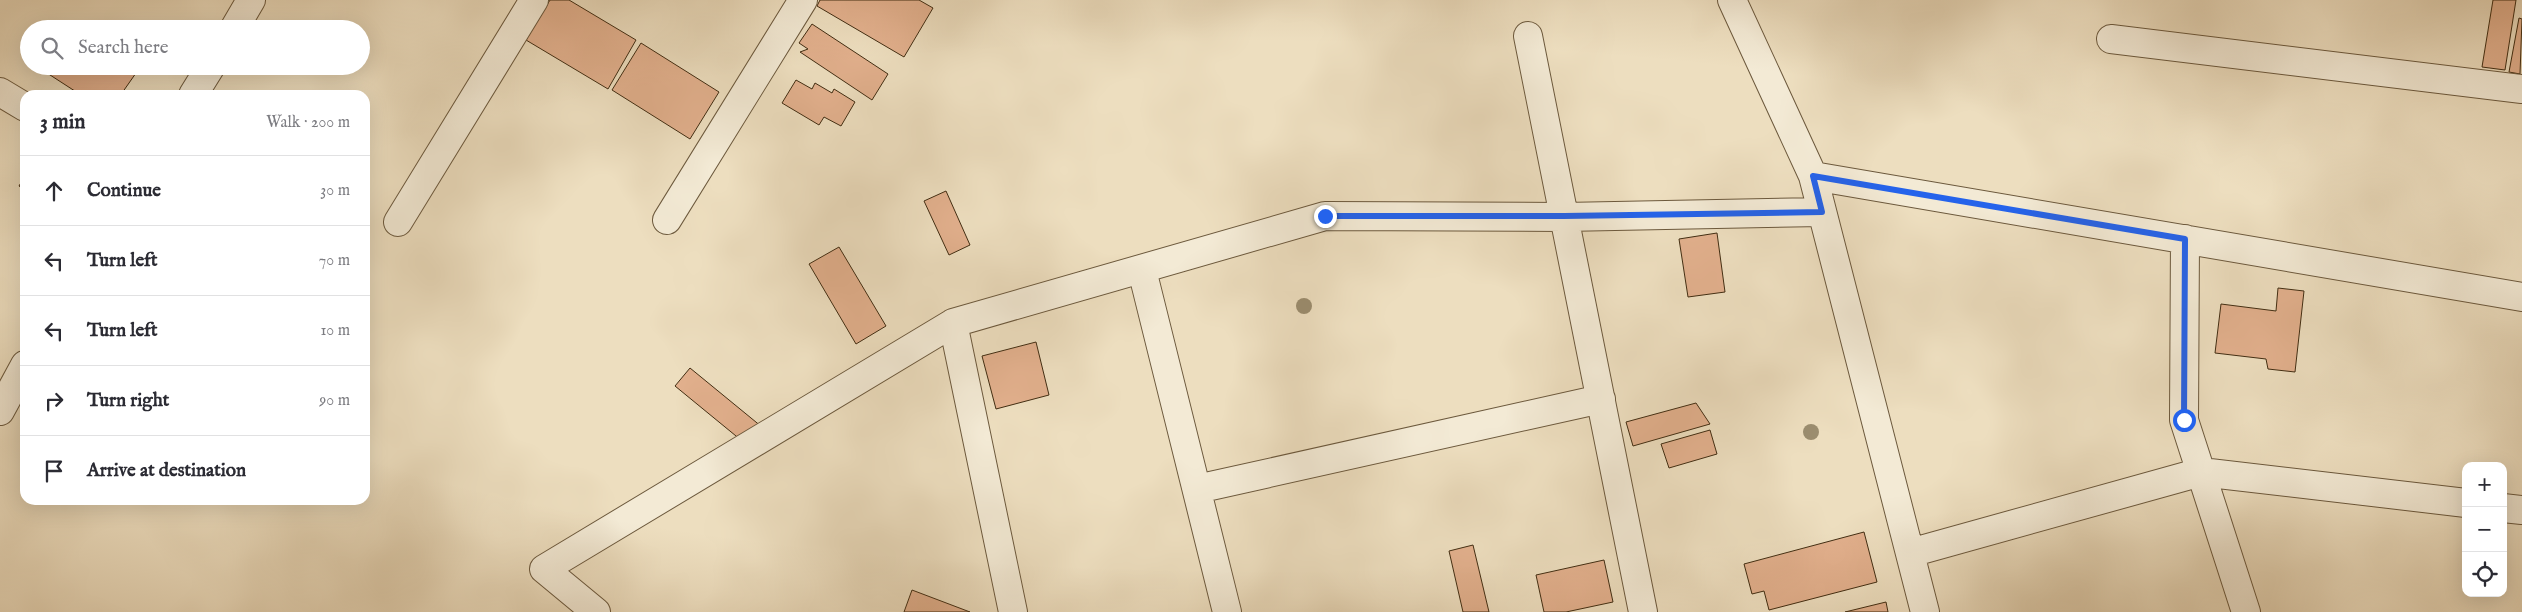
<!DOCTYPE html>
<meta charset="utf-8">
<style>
:root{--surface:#fff;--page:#f7f7f7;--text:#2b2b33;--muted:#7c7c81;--line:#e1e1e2}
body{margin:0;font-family:"IM FELL English",serif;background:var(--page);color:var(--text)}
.controls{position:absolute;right:15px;bottom:15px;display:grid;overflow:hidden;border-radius:10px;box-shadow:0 5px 20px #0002}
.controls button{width:45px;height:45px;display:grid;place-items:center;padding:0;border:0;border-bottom:1px solid var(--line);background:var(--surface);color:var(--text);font:25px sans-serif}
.stop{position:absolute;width:15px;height:15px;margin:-11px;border:4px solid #2563eb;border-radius:50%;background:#fff}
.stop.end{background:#2563eb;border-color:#fff;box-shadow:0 1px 5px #0008}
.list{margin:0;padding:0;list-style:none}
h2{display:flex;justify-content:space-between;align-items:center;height:65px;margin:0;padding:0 20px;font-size:21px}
h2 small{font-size:16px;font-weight:400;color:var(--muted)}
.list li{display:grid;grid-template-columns:32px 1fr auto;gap:15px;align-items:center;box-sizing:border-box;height:70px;padding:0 20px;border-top:1px solid var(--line)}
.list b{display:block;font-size:19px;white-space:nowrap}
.list em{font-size:16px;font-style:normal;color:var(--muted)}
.icon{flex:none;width:28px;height:28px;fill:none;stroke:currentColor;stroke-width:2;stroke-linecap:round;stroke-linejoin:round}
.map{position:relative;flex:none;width:2522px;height:612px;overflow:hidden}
.search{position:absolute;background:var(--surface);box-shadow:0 5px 20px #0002;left:20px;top:20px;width:350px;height:55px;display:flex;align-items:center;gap:12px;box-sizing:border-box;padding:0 18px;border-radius:28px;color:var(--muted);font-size:19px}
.panel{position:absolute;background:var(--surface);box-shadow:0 5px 20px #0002;left:20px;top:90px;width:350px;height:415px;border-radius:15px}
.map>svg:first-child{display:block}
.building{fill:#e2b08d;stroke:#412d12}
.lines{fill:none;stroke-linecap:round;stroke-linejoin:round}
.minor-casing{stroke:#6c593d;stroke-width:30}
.minor{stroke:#f3ead5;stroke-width:28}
.tree{fill:#9b8d6f}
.route{stroke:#2563eb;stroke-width:6}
</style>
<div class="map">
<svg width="2522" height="612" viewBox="0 0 2522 612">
<rect width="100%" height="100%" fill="#eddebf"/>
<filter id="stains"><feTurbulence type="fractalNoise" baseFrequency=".004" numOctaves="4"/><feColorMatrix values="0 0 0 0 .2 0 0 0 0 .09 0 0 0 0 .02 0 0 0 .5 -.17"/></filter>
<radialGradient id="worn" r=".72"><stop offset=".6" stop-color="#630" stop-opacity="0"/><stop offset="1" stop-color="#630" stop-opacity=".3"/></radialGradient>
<path class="building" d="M550 0H569L636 40 608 89 526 40Z
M820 0H919L933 8 904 57 817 6Z
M2493 0H2516L2505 70 2482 67Z
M2519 18 2522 19 2520 74 2509 72Z
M812 24 888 74 872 100 800 52 808 49 799 43Z
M641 43 719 92 690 139 612 90Z
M52 66H125L136 73 122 93 125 95H81L47 73Z
M796 80 812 89 815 83 832 93 834 89 855 102 841 126 824 117 819 125 782 103Z
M25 176V190L19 186Z
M946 191 970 245 949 255 924 201Z
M1717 233 1725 292 1688 297 1679 239Z
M839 247 886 326 856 344 809 264Z
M2278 288 2304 291 2295 372 2268 369 2266 359 2215 353 2221 304 2276 311Z
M1036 342 1049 395 996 409 982 356Z
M690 368 762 427 747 445 675 386Z
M1696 403 1710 424 1633 446 1626 422Z
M1710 430 1717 454 1669 468 1661 444Z
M1864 532 1877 582 1769 610 1764 591 1752 594 1744 564Z
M1473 545 1489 612H1463L1449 551Z
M1604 560 1613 602 1566 612H1544L1536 575Z
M912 590 970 612H904Z
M1886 602 1888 612H1845Z"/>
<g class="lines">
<defs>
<path id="minor" d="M1732 0 1813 176 1925 612
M234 29 251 0
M1528 36 1643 612
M2111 39 2522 89
M0 92 25 107
M193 95 211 66
M1813 176 2522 297
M667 220 803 0
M398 222 534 0
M2185 239 2184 420 2246 612
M1142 270 1227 612
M953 323 1013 612
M0 411 25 365
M1197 489 1601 399
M2503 508 2522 510
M1910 553 2201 472 2466 503
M596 612 544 569 953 323 1325 216 1564 217 1822 212"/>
</defs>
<use href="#minor" class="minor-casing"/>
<use href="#minor" class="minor"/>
</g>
<g class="tree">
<circle cx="1304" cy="306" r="8"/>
<circle cx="1811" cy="432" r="8"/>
</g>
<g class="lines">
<path class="route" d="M1325 216H1564L1822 212 1813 176 2185 239 2184 420"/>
</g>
<rect width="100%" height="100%" filter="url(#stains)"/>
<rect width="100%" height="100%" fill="url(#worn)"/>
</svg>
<div class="controls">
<button>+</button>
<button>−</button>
<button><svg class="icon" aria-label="locate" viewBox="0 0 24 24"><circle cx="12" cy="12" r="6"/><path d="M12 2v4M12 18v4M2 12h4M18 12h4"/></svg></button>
</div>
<div class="stop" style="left:2184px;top:420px"></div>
<div class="stop end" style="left:1325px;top:216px"></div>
<div class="search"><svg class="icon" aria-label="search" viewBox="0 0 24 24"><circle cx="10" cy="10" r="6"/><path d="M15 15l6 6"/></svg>Search here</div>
<section class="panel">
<h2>3 min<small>Walk · 200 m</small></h2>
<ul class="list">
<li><svg class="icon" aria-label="ahead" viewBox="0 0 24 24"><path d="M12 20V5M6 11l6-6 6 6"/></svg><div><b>Continue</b></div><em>30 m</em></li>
<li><svg class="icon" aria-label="left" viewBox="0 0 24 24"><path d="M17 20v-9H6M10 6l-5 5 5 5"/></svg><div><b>Turn left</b></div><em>70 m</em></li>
<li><svg class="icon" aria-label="left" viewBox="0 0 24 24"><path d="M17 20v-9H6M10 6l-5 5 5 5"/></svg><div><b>Turn left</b></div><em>10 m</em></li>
<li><svg class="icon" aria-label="right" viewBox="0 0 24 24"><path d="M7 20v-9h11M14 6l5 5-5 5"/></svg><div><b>Turn right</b></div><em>90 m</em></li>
<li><svg class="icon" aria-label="arrive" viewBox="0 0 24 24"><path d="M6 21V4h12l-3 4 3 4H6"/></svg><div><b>Arrive at destination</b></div></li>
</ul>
</section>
</div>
